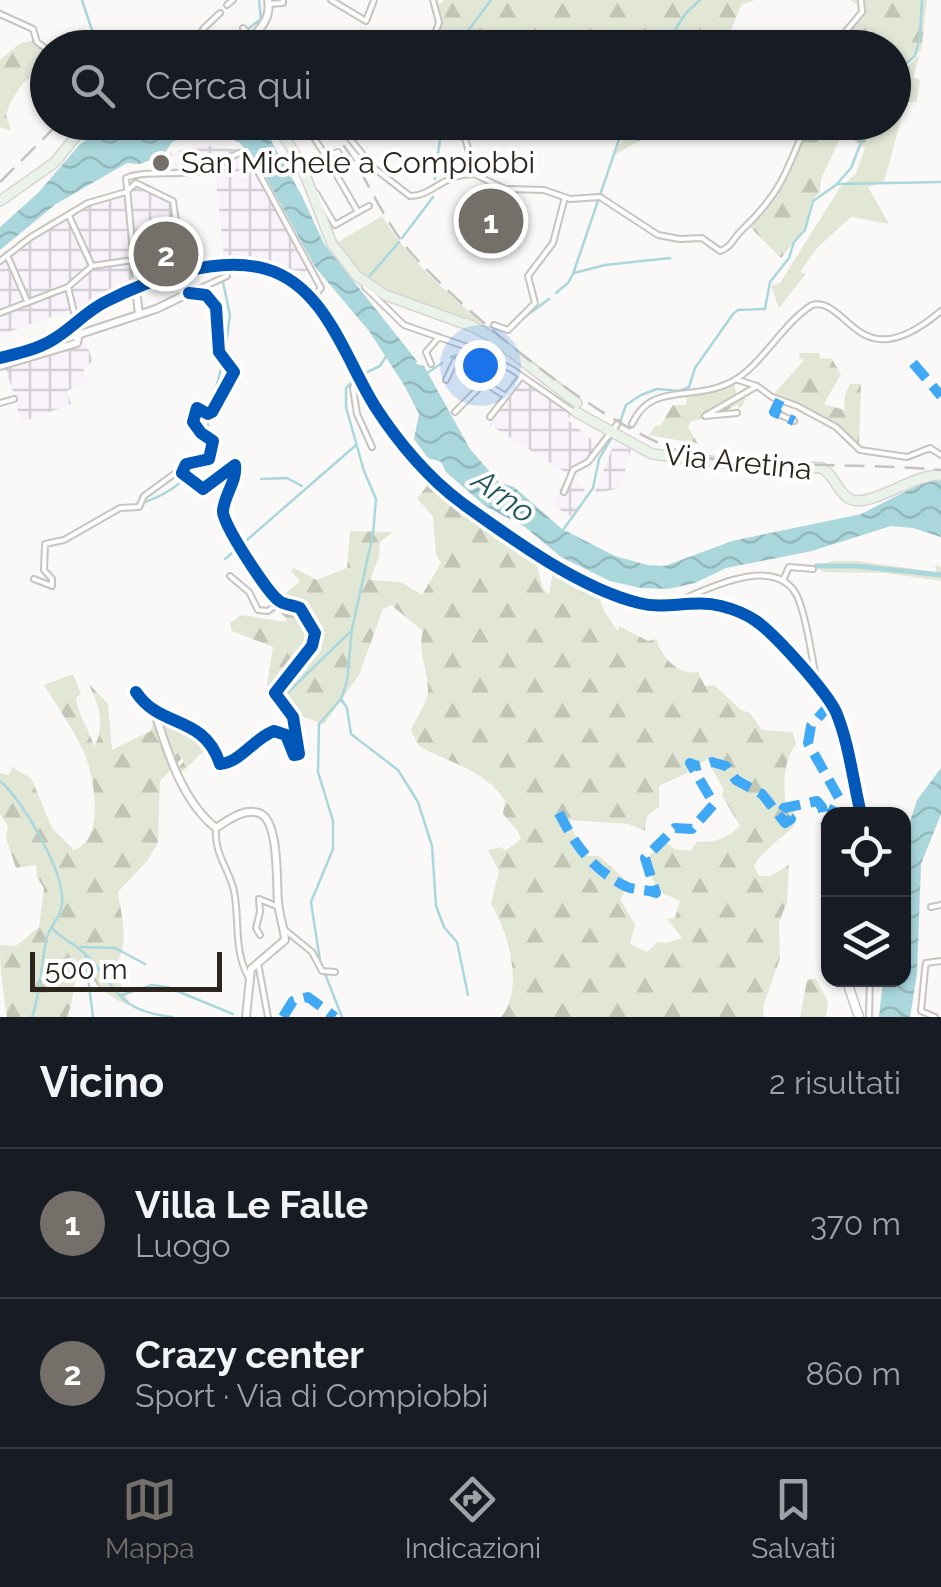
<!DOCTYPE html>
<html lang="it">
<meta charset="utf-8">
<style>
:root{--surface:#171b24;--page:#242831;--text:#f1f3f6;--muted:#9ea1a6;--line:#363941;--accent:#746f69}
body{margin:0;font-family:Raleway,sans-serif;background:var(--page);color:var(--text)}
.controls{position:absolute;right:30px;bottom:30px;display:grid;overflow:hidden;border-radius:20px;box-shadow:0 2px 8px #0004}
.controls button{width:90px;height:90px;display:grid;place-items:center;padding:0;border:0;border-bottom:2px solid var(--line);background:var(--surface);color:var(--text);font:50px sans-serif}
.scale{position:absolute;left:30px;bottom:25px;width:192px;box-sizing:border-box;padding-left:10px;border:5px solid #2b251d;border-top:0;font-size:28px;line-height:35px;white-space:nowrap;color:#2b251d;-webkit-text-stroke:8px #fff;paint-order:stroke}
.you{position:absolute;left:480px;top:365px;width:35px;height:35px;margin:-25px;border:8px solid #fff;border-radius:50%;background:#1a73e8;box-shadow:0 0 0 15px #1a73e833}
.badge{display:grid;place-items:center;width:65px;height:65px;border-radius:50%;background:var(--accent);color:#fff;font-size:32px;font-weight:700}
.pin{position:absolute;translate:-50% -50%;border:5px solid #fff;box-shadow:0 2px 10px #0006}
.list{margin:0;padding:0;list-style:none}
h2{display:flex;justify-content:space-between;align-items:center;height:130px;margin:0;padding:0 40px;font-size:42px}
h2 small{font-size:32px;font-weight:400;color:var(--muted)}
.list li{display:grid;grid-template-columns:65px 1fr auto;gap:30px;align-items:center;box-sizing:border-box;height:150px;padding:0 40px;border-top:2px solid var(--line)}
.list b{display:block;font-size:38px;white-space:nowrap}
.list p{margin:0;font-size:32px;white-space:nowrap;color:var(--muted)}
.list em{font-size:32px;font-style:normal;color:var(--muted)}
.icon{flex:none;width:55px;height:55px;fill:none;stroke:currentColor;stroke-width:2;stroke-linecap:round;stroke-linejoin:round}
.map{position:relative;flex:none;width:941px;height:1017px;overflow:hidden}
.search{position:absolute;background:var(--surface);box-shadow:0 2px 8px #0004;left:30px;right:30px;top:30px;height:110px;display:flex;align-items:center;gap:25px;box-sizing:border-box;padding:0 35px;border-radius:55px;color:var(--muted);font-size:38px}
.sheet{height:430px;background:var(--surface)}
nav{display:flex;justify-content:space-around;align-items:center;box-sizing:border-box;height:140px;border-top:2px solid var(--line);background:var(--surface);font-size:28px;color:var(--muted)}
nav a{display:grid;justify-items:center;gap:5px}
nav .on{color:var(--accent)}
.map>svg:first-child{display:block}
.industrial{fill:url(#industrial-grid)}
.green{fill:#e2e6d5}
.forest{fill:url(#forest-firs);fill-rule:evenodd}
.water{fill:url(#water-waves)}
.lines{fill:none;stroke-linecap:round;stroke-linejoin:round}
.stream{stroke:#a9d7dc;stroke-width:2.5}
.canal{stroke:#a9d7dc;stroke-width:5}
.minor-casing{stroke:#c8c4bf;stroke-width:8}
.tertiary-casing{stroke:#c8c4bf;stroke-width:10}
.secondary-casing{stroke:#c8c4bf;stroke-width:11}
.primary-casing{stroke:#d7d5d3;stroke-width:12}
.minor{stroke:#fefefe;stroke-width:4}
.tertiary{stroke:#fefefe;stroke-width:6}
.secondary{stroke:#fefefe;stroke-width:8}
.primary{stroke:#ebf2ea;stroke-width:9}
.rail{stroke:#c4c3c2;stroke-width:2.5;stroke-dasharray:20 10;stroke-linecap:butt}
.quiet{stroke:#3fa9f5;stroke-width:10;stroke-dasharray:20 10;stroke-linecap:butt}
.cycleway-casing{stroke:#fff;stroke-width:19}
.cycleway{stroke:#0057b8;stroke-width:12}
.poi-dot{fill:#746f69;stroke:#fff;stroke-width:4}
.labels{text-anchor:middle;stroke-width:8;stroke-linejoin:round;paint-order:stroke}
.poi-label{font-size:30px;fill:#2b251d;stroke:#fff;text-anchor:start}
.street-label{font-size:30px;fill:#2b251d;stroke:#fff}
.water-label{font-size:32px;font-style:italic;fill:#21585f;stroke:#fff}
</style>
<div class="map">
<svg width="941" height="1017" viewBox="0 0 941 1017">
<defs>
<pattern id="industrial-grid" width="8" height="8" patternUnits="userSpaceOnUse" patternTransform="scale(2.5)"><rect width="8" height="8" fill="#f8f2fa"/><path d="M0 4h8M4 0v8" fill="none" stroke="#d5cfd6"/></pattern>
<pattern id="forest-firs" width="22" height="20" patternUnits="userSpaceOnUse" patternTransform="scale(2.5)"><rect width="22" height="20" fill="#e2e6d5"/><path d="M5 1l3.5 6h-7zM16 11l3.5 6h-7z" fill="#c2c5b6"/></pattern>
<pattern id="water-waves" width="16" height="10" patternUnits="userSpaceOnUse" patternTransform="scale(2.5)"><rect width="16" height="10" fill="#a9d7dc"/><path d="M0 5q4-4 8 0t8 0" fill="none" stroke="#92b8bc"/></pattern>
</defs>
<rect width="100%" height="100%" fill="#fbf9f7"/>
<path class="industrial" d="M201 145 240 150 254 163 311 274 266 263 225 264 215 172 174 179 170 153Z
M143 181 177 202 183 255 190 260 191 274 101 308 75 327 70 310 0 335V257L21 240 83 201 124 190V184Z
M83 336 93 361 83 368 88 382 67 391 71 404 20 423 16 400 3 362Z
M525 376 575 407 568 420 597 444 585 467 573 476 585 490 573 517 552 505 568 474 490 425Z
M616 439 632 446 620 488 594 494Z"/>
<path class="green" d="M920 54 913 77 920 80 917 102H906L884 182 868 187 889 224 851 217 816 249 800 272 806 274 779 308 771 286 780 283 839 189 856 173 874 123 894 122V80Z
M382 216C410 262 448 294 490 329L488 331 375 286 365 280 335 244Z
M832 561H857L936 572 935 566 938 565 941 568V581L885 573 823 572 816 567Z"/>
<path class="forest" d="M444 0H755L741 5 724 47H439L437 37 443 24 438 5Z
M850 0H927L921 51 894 73V48H836L863 11 862 3 859 6Z
M33 40 47 51V71C24 75 15 93 6 114L11 131 0 127V60L19 44Z
M635 122H688V123L684 128 655 132 614 155 612 152 631 133Z
M811 123H867L866 148 842 134 821 179 820 192 811 202 806 227 781 258 748 225 773 199Z
M800 353H819L820 358 832 359 841 374 824 404 844 410 845 395 850 384H861L859 448 837 424 773 395 804 360 799 358Z
M733 381 737 395 746 399 740 409 738 405 708 418 691 421 688 427 698 444 649 435 656 425 660 426 673 405H686L687 395Z
M428 485H436C459 502 519 537 534 559 542 571 537 585 549 595L553 571 597 590 604 611 618 631 619 626 648 641 656 639C662 657 678 676 698 672L705 686 714 685 741 710 750 713 762 730 793 732 796 744C783 762 784 780 785 802L794 811V826C784 837 758 854 754 866L759 876H770L789 865 787 902 779 922 780 958 763 1007 764 1017H501C525 990 508 931 491 904L499 871 488 850 501 847 505 851 521 839 518 831 503 814 505 801C485 769 450 764 419 746L411 730C416 718 427 703 428 691 428 669 417 652 423 631L391 605 383 609 359 675 324 724 272 706 267 685 273 647 232 631 230 623 242 615 285 622 287 619 278 610 281 598 300 581 291 571 294 568 317 580 347 568 350 531 393 532 380 542 379 557 370 580 401 582 422 595 441 563 436 554 433 517 417 498ZM707 759 724 790 722 795 740 826C728 837 714 844 697 842L690 851 675 849 663 840 645 861 658 891 680 901 675 918 667 919 682 938 667 943 658 942 647 952 630 944 635 925 620 899 630 884 599 856H585L568 820 628 824 645 831 647 816 659 807V786L687 773 690 763 697 766Z
M73 674 81 694 76 698C78 716 90 730 94 747 106 726 99 704 88 683L108 704 112 750 151 731 156 710 198 730 210 741 207 748 181 773 178 768 184 761 182 758 160 781 158 843 147 861 118 892C121 917 132 949 112 967L131 1006C113 1000 89 985 89 964L82 962C72 981 75 998 67 1017H7C3 992 0 971 0 945L16 946 39 927 44 888 37 877 36 865 16 868 6 838 8 826 0 814V773L9 775 12 767 31 778 52 828 74 850C107 839 94 772 82 748 71 726 57 706 44 685Z
M815 978 828 1002 826 1017H800L807 980Z"/>
<path class="water" d="M115 123H258L264 128 302 196 324 244 417 361 416 364 424 366 470 449 499 482 514 487 562 529 615 556 647 565 665 566 732 541 861 514 930 479 941 481V537L913 528 891 526 812 551 726 568 695 583 668 589 641 588 610 581 561 557 525 527 485 506 446 472 441 462 428 458 414 439 419 414 404 385 369 331 315 267 261 168 240 143 224 135 190 134 172 142 163 156 139 164 127 163 56 204 0 250V227L39 192 80 144Z
M941 768V814L921 864 917 974 910 1017H879L883 980 904 979V840L917 800Z"/>
<g class="lines">
<path class="stream" d="M82 0 98 48
M228 48 231 42 261 19 259 0
M455 48 491 0
M663 48 686 13 700 0
M894 74 915 56 920 36 922 0
M435 179 442 122
M838 184 941 182
M402 238 433 197
M224 269 223 282 230 315 225 354
M574 273 605 265 670 258
M367 279 399 242
M556 293 568 283 573 274 625 122
M518 322 549 299
M451 357 464 353
M426 374 442 363
M361 375 380 366 388 353
M211 407 223 361
M617 431 626 405 641 395 657 389 680 391 689 387 695 368 733 314 738 310 765 309 770 282 789 258 794 242 805 230 813 201 836 185 851 168 869 122
M261 479 287 478 302 486
M145 502C169 494 199 473 206 448 209 437 207 426 209 414
M563 530 593 488 599 459 612 437
M225 559 355 446
M283 697 350 632
M341 699 347 708 351 734 398 770 418 802 432 846 436 906 444 927 457 942 468 995
M0 781C23 800 66 874 62 905 61 917 49 927 46 940 41 967 41 991 32 1017
M53 929C62 939 75 944 85 954 120 988 114 1010 172 1017
M81 947 115 948 145 964
M85 954 93 1017
M122 995 152 985 167 987 233 1014
M342 1017 320 961 311 902 333 849V821L318 772 319 724 341 699 347 681 352 629 373 534 376 499 364 471 346 407V388L356 378"/>
<path class="canal" d="M816 566H856L941 575"/>
<defs>
<path id="minor" d="M331 0 366 21 374 0
M269 4 283 3V0
M227 5 233 0
M0 14 33 29 37 42 48 50
M204 28 220 13
M243 28 252 37
M108 48 123 42 127 48
M198 48 196 38 203 30
M431 48 439 22 433 0
M832 48 862 12 861 0
M48 92V95
M71 122 77 135
M336 122 374 168 410 196C432 196 443 174 474 174
M460 122 476 175 505 189 544 190 570 199 600 197 658 235 680 239 702 238 720 251C732 247 733 238 742 230 781 193 787 171 807 122
M304 123 326 156
M285 137 305 122
M304 162 338 152 346 166 336 174 358 212 335 225 316 193
M358 212 369 206
M69 216 92 266
M7 255 27 301
M0 261 31 237 88 203 126 192 136 183 173 201 181 258 178 261 134 265
M136 284 126 178C150 169 179 177 206 170 219 167 229 156 242 152L254 164 321 288 312 299
M68 287 76 321
M365 287 404 325 473 349 513 370 572 411
M194 291 227 276
M0 313 68 287 92 266 133 260
M494 325 508 330 535 303 528 276 553 243 565 197
M474 349 493 342
M431 364 426 352 439 337
M478 373 492 359
M446 380 455 361C473 370 489 389 505 395
M738 380 757 386 772 397 797 406 836 427 860 450 907 457 930 448 941 455
M360 381 353 388 357 414 372 447
M780 400 774 412 794 421
M0 403 14 399
M455 412 485 382
M737 413 705 416 757 386
M490 417 521 377
M632 424C652 380 694 403 733 381 762 365 782 324 812 305 849 296 857 382 941 311
M564 492 573 470 588 462 618 423
M230 576 249 592 258 610 268 611 280 602
M34 579 52 586V579L44 570 45 544 64 540 120 508 139 507 144 496 181 469
M783 580 789 567 813 569
M677 602C706 589 778 552 798 598 808 623 811 655 817 682
M136 692 145 706 157 715
M216 830C214 853 229 869 234 891 240 921 233 950 249 978
M931 907 941 905
M285 930 312 952 322 971 335 972
M260 935 256 928 260 912 259 899 279 907
M258 963 268 1017
M869 1017 870 979
M935 1017 921 1011 925 969 926 963 941 961"/>
<path id="tertiary" d="M242 48C256 32 272 22 268 0
M136 289 139 314
M47 345 156 309 189 293H201L216 307 219 352 234 372 212 412 208 414 197 408 193 422 201 433 213 441 209 459 186 464 182 473 203 489 235 465C237 482 224 495 223 511 222 524 267 591 278 600 283 605 293 605 300 608L315 633 312 646 275 693C285 717 305 721 298 756L294 755 286 735 274 731 257 739 226 765 220 764C212 737 185 715 156 716 168 754 183 802 216 828 228 820 244 808 259 813 280 820 276 884 278 902 279 915 284 927 285 940L251 969 246 1017
M0 366 77 343 78 337"/>
<path id="secondary" d="M0 358C19 353 40 349 57 337 74 326 87 311 105 302 150 279 216 255 266 269 326 286 346 361 376 408 398 442 429 479 462 503 512 539 579 588 639 603 666 610 693 599 721 606 733 609 746 614 756 621 775 634 826 691 836 712 849 743 853 781 861 814
M846 979 859 1017"/>
<path id="primary" d="M275 122 300 162 332 244 357 276 385 295 471 326
M0 201 54 163 77 135 94 122
M466 323 492 337 577 403
M576 412 652 454 725 463 822 468C834 475 837 490 848 498 868 511 913 473 941 475"/>
</defs>
<use href="#minor" class="minor-casing"/>
<use href="#tertiary" class="tertiary-casing"/>
<use href="#secondary" class="secondary-casing"/>
<use href="#primary" class="primary-casing"/>
<use href="#minor" class="minor"/>
<use href="#tertiary" class="tertiary"/>
<use href="#secondary" class="secondary"/>
<use href="#primary" class="primary"/>
<path class="rail" d="M324 122C363 161 377 215 413 255 470 318 615 439 697 456 722 462 748 461 773 463 829 466 885 465 941 470
M0 182 60 122"/>
<path class="quiet" d="M913 363 941 396
M780 400 774 412 794 421
M831 703 811 726 808 743 839 798 831 814
M559 813C575 845 592 869 625 886 635 891 647 889 656 893L645 858 675 828 692 829 714 804 690 763 697 766 712 762 726 766 736 780 762 794 785 823 791 819 782 811 784 808 817 801 822 807 826 826
M283 1017 293 1001 308 997 335 1017"/>
<defs>
<path id="cycleway" d="M0 358C19 353 40 349 57 337 74 326 87 311 105 302 150 279 216 255 266 269 326 286 346 361 376 408 398 442 429 479 462 503 512 539 579 588 639 603 666 610 693 599 721 606 733 609 746 614 756 621 775 634 826 691 836 712 849 743 853 781 861 814
M136 692C160 729 204 714 220 764 240 763 254 738 274 731L286 735 294 755 299 754 293 717 275 693 312 646 315 633 300 608C293 605 283 605 278 600 267 591 222 524 223 511 224 495 237 482 235 465L203 489 182 473 186 464 209 459 213 441 201 433 193 422 197 408 208 414 212 412 234 372 219 352 216 307 206 295 189 293"/>
</defs>
<use href="#cycleway" class="cycleway-casing"/>
<use href="#cycleway" class="cycleway"/>
</g>
<circle class="poi-dot" cx="161" cy="163" r="10"/>
<g class="labels">
<g class="poi-label">
<text x="181" y="173">San Michele a Compiobbi</text>
</g>
<g class="street-label">
<text transform="translate(738 462) rotate(6)" y="10">Via Aretina</text>
</g>
<g class="water-label">
<text transform="translate(504 496) rotate(36)" y="11">Arno</text>
</g>
</g>
</svg>
<div class="controls">
<button><svg class="icon" aria-label="locate" viewBox="0 0 24 24"><circle cx="12" cy="12" r="6"/><path d="M12 2v4M12 18v4M2 12h4M18 12h4"/></svg></button>
<button><svg class="icon" aria-label="layers" viewBox="0 0 24 24"><path d="M12 4l9 5-9 5-9-5zM3 14l9 5 9-5"/></svg></button>
</div>
<div class="scale">500 m</div>
<div class="you"></div>
<div class="pin badge" style="left:491px;top:221px">1</div>
<div class="pin badge" style="left:166px;top:254px">2</div>
<div class="search"><svg class="icon" aria-label="search" viewBox="0 0 24 24"><circle cx="10" cy="10" r="6"/><path d="M15 15l6 6"/></svg>Cerca qui</div>
</div>
<section class="sheet">
<h2>Vicino<small>2 risultati</small></h2>
<ul class="list">
<li><span class="badge">1</span><div><b>Villa Le Falle</b><p>Luogo</p></div><em>370 m</em></li>
<li><span class="badge">2</span><div><b>Crazy center</b><p>Sport · Via di Compiobbi</p></div><em>860 m</em></li>
</ul>
</section>
<nav>
<a class="on"><svg class="icon" aria-label="map" viewBox="0 0 24 24"><path d="M3 6l6-2 6 2 6-2v14l-6 2-6-2-6 2zM9 4v14M15 6v14"/></svg>Mappa</a>
<a><svg class="icon" aria-label="directions" viewBox="0 0 24 24"><path d="M12 3l9 9-9 9-9-9zM9 14v-3h6M13 9l2 2-2 2"/></svg>Indicazioni</a>
<a><svg class="icon" aria-label="saved" viewBox="0 0 24 24"><path d="M7 4h10v16l-5-4-5 4z"/></svg>Salvati</a>
</nav>
